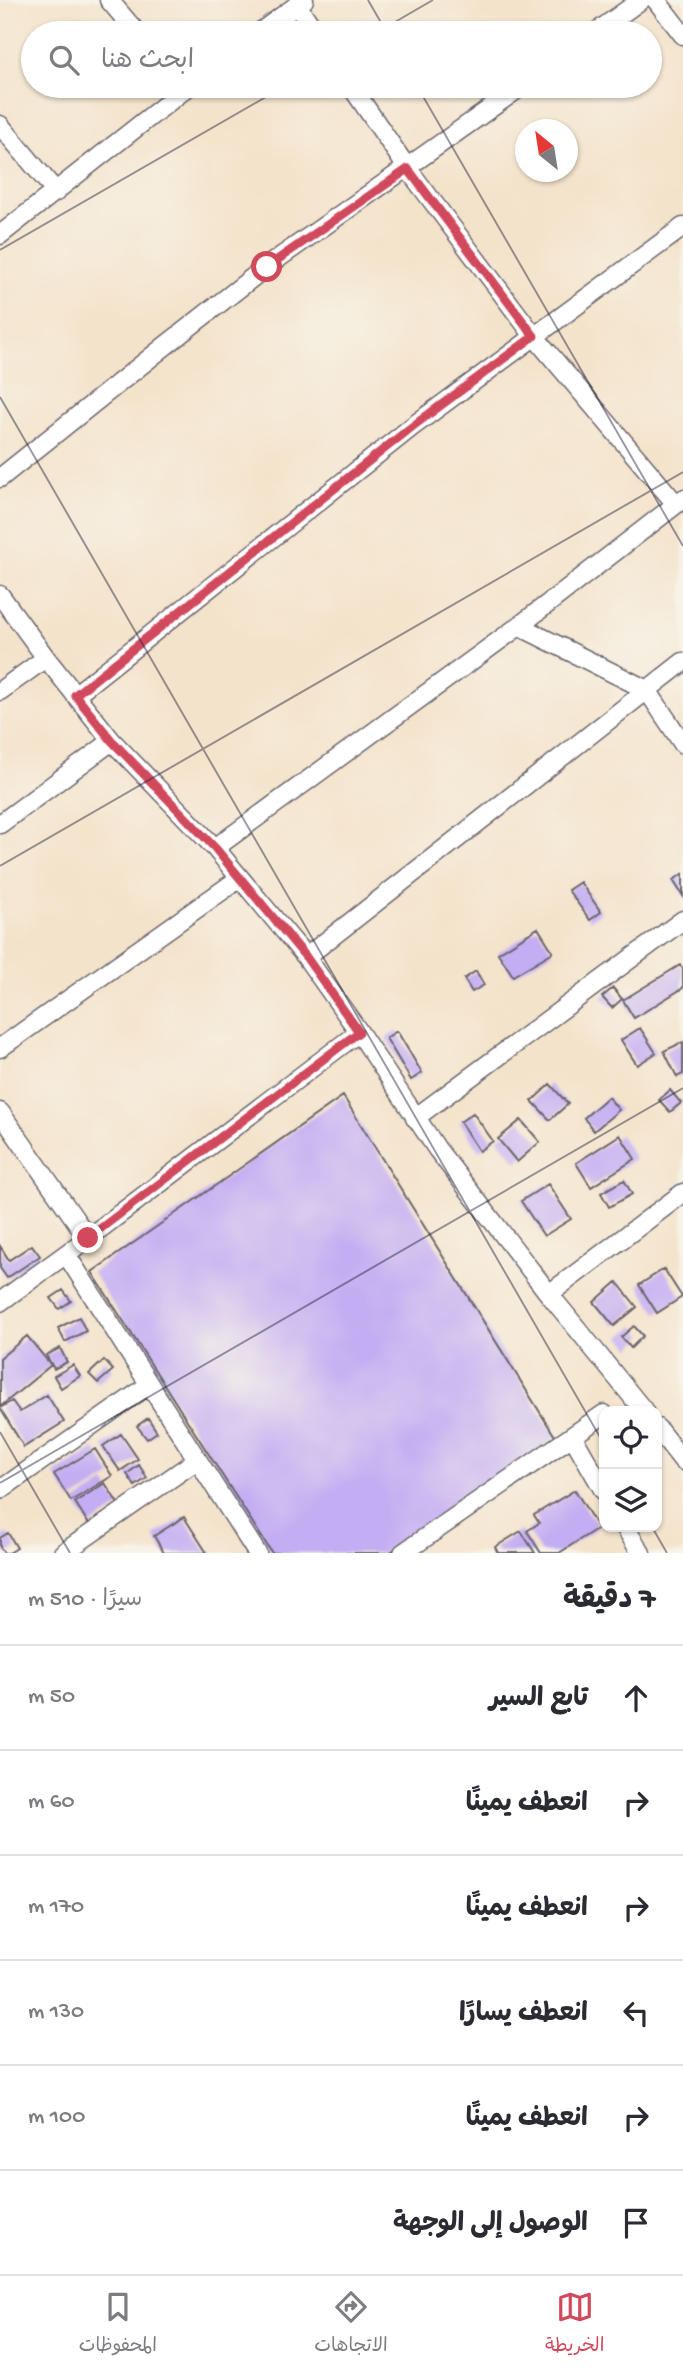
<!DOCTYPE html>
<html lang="ar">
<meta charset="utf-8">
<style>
:root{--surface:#fff;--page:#f2f2f3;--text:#2b2b33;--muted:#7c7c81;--line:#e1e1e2;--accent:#d1495b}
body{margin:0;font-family:"Gochi Hand","Playpen Sans Arabic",sans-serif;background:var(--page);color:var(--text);direction:rtl}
.controls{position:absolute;right:21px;bottom:21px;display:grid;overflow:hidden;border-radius:14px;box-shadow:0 2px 5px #0004}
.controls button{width:63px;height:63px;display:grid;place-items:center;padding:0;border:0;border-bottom:2px solid var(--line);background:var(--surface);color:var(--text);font:35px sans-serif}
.compass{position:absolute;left:515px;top:119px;width:63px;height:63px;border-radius:50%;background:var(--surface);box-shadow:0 2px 5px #0004;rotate:330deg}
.stop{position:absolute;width:21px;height:21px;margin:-16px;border:5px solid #d1495b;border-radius:50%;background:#fff}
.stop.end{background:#d1495b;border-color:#fff;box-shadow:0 2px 7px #0008}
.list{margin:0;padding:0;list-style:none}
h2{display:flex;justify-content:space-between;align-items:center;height:91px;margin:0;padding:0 28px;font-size:30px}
h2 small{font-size:23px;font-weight:400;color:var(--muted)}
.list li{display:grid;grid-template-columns:46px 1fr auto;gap:21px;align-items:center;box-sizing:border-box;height:105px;padding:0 28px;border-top:2px solid var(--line)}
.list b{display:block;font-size:26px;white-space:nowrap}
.list em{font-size:23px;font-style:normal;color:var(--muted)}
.icon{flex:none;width:38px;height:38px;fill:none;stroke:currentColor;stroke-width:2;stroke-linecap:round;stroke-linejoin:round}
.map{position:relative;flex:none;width:683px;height:1553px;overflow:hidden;direction:ltr}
.search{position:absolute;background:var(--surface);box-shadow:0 2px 5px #0004;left:21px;right:21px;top:21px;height:77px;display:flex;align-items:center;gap:18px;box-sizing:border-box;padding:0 24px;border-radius:38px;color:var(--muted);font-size:26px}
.sheet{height:721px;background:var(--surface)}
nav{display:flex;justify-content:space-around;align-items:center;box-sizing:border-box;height:98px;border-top:2px solid var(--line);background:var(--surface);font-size:19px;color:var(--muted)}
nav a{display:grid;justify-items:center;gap:4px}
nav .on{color:var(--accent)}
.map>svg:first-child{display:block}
.building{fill:#c3adf3}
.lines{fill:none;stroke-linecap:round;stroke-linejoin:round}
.minor-casing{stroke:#6c666d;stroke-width:21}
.minor{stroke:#fff;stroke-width:18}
.route{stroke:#d1495b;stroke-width:9}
.ticks{fill:none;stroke:#22223b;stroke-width:2;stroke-opacity:0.45}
</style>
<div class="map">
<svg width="683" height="1553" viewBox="0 0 683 1553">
<rect width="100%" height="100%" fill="#f7f3e8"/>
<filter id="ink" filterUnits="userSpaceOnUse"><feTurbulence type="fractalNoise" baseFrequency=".0143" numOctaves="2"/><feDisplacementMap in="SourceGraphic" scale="14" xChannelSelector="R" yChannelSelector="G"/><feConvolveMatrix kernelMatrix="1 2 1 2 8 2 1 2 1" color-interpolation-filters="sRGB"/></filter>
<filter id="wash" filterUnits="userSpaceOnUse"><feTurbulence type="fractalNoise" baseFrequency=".00686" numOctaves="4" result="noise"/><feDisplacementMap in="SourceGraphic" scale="28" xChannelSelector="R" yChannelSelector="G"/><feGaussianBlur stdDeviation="1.57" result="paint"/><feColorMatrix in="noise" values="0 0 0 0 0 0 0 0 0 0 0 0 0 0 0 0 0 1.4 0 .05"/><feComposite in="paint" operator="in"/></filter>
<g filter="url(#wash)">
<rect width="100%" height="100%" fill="#f4e3cb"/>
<g id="blocks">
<path class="building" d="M683 874V896L673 880Z
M580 882 601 912 590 920 568 890Z
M538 928 553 952 513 976 498 953Z
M680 965 683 969V988L634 1018 623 1000Z
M476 971 484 985 472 992 464 979Z
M613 988 622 999 612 1008 602 997Z
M640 1028 656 1053 637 1065 621 1040Z
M397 1031 422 1073 411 1080 386 1038Z
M683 1042V1074L677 1077 664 1051Z
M550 1084 568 1104 550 1120 532 1101Z
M670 1090 681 1103 670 1112 659 1100Z
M343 1096 556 1438 389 1553H272L92 1272Z
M608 1097 619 1110 594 1131 584 1118Z
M473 1113 493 1141 479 1151 460 1122Z
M521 1120 540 1142 517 1162 498 1139Z
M620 1135 635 1159 591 1187 576 1163Z
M624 1180 632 1194 609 1207 601 1193Z
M548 1184 571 1219 544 1236 521 1201Z
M32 1245 40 1256 7 1278 0 1268V1246L9 1260Z
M664 1269 682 1297 657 1313 639 1285Z
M617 1282 637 1307 614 1326 594 1302Z
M63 1290 71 1301 59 1309 51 1298Z
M79 1317 86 1331 65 1342 58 1328Z
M634 1326 643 1336 631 1348 621 1337Z
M27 1336 51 1365 0 1407V1358Z
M60 1348 67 1362 54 1369 46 1355Z
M104 1360 113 1370 98 1383 89 1374Z
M73 1365 80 1376 61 1388 54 1376Z
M47 1395 64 1422 24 1447 0 1408 12 1401 20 1412Z
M148 1418 157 1432 147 1439 137 1426Z
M121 1434 138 1459 120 1471 103 1446Z
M95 1449 112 1476 71 1501 54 1474Z
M139 1465 147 1478 135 1486 127 1474Z
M105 1483 120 1507 90 1526 75 1502Z
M575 1490 598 1528 559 1553H541L527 1531 539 1523 534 1515Z
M184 1517 207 1553H164L154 1536Z
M521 1531 535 1553H498L495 1547Z
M8 1533 17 1548 9 1553H4L0 1547V1538Z"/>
</g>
</g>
<g filter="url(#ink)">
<use href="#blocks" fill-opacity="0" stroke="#6c666d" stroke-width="2"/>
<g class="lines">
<defs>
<path id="minor" d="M109 0 137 33
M656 0 683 35
M297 5 316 33
M259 33 304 0
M595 33 641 0
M351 86 408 169 534 336 676 504
M0 125 56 192
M0 235 189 86
M0 478 165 346 266 267 522 86
M0 595 46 658 112 741 215 848 306 957 359 1032 437 1149 549 1294 644 1411
M519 626 647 690 683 744
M0 691 46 658
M75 695 413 426 683 227
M0 824 112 741
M215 848 519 626 683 499
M306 957 683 662
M0 1048 240 878
M0 1112 88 1238
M415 1118 683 920
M66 1254 257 1553
M549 1294 683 1193
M0 1302 88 1238 359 1032
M657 1428 683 1461
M573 1437 604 1491
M0 1490 149 1385
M625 1527 641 1553
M63 1553 197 1460
M403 1553 604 1414"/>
</defs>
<use href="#minor" class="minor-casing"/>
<use href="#minor" class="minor"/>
</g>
</g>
<g class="lines" filter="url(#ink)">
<path class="route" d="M88 1238 359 1032 306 957 240 878 215 848 112 741 75 695 413 426 534 336 408 169 267 267"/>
</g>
<path class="ticks" d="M368 0 387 33M376 33 433 0M417 86 683 546M0 250 285 86M0 397 604 1444M0 866 683 472M0 1432 70 1553M0 1483 683 1088M652 1527 667 1553"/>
</svg>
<div class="controls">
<button><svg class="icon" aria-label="locate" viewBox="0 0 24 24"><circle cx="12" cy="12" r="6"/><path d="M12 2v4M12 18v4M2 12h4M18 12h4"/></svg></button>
<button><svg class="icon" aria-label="layers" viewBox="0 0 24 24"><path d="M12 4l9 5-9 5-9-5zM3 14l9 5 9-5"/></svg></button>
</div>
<svg class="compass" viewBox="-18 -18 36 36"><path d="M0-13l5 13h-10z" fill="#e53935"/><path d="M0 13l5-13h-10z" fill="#7c7c81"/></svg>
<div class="stop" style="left:267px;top:267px"></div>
<div class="stop end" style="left:88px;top:1238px"></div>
<div class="search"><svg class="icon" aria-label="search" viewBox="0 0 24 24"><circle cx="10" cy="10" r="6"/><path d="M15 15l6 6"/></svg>ابحث هنا</div>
</div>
<section class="sheet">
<h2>7 دقيقة<small>سيرًا · 510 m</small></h2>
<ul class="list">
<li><svg class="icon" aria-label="ahead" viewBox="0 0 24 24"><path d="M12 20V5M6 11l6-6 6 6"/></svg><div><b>تابع السير</b></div><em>50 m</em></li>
<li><svg class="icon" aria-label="right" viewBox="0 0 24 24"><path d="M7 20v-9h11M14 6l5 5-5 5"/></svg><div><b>انعطف يمينًا</b></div><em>60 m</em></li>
<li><svg class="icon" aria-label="right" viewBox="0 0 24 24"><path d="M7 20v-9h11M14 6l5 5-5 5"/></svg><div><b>انعطف يمينًا</b></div><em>170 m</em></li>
<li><svg class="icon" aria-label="left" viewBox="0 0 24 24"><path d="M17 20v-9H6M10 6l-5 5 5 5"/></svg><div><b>انعطف يسارًا</b></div><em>130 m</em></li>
<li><svg class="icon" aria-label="right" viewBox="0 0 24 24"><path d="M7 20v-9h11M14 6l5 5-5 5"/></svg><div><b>انعطف يمينًا</b></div><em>100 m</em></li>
<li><svg class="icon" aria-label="arrive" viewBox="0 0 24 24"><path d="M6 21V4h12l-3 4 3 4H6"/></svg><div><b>الوصول إلى الوجهة</b></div></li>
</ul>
</section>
<nav>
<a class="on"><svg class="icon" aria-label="map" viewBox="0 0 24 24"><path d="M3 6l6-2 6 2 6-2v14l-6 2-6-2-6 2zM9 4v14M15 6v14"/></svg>الخريطة</a>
<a><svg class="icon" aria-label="directions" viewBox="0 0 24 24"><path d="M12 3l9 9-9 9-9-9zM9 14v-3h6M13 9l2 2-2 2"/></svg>الاتجاهات</a>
<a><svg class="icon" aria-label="saved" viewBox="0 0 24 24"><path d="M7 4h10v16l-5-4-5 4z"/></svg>المحفوظات</a>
</nav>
